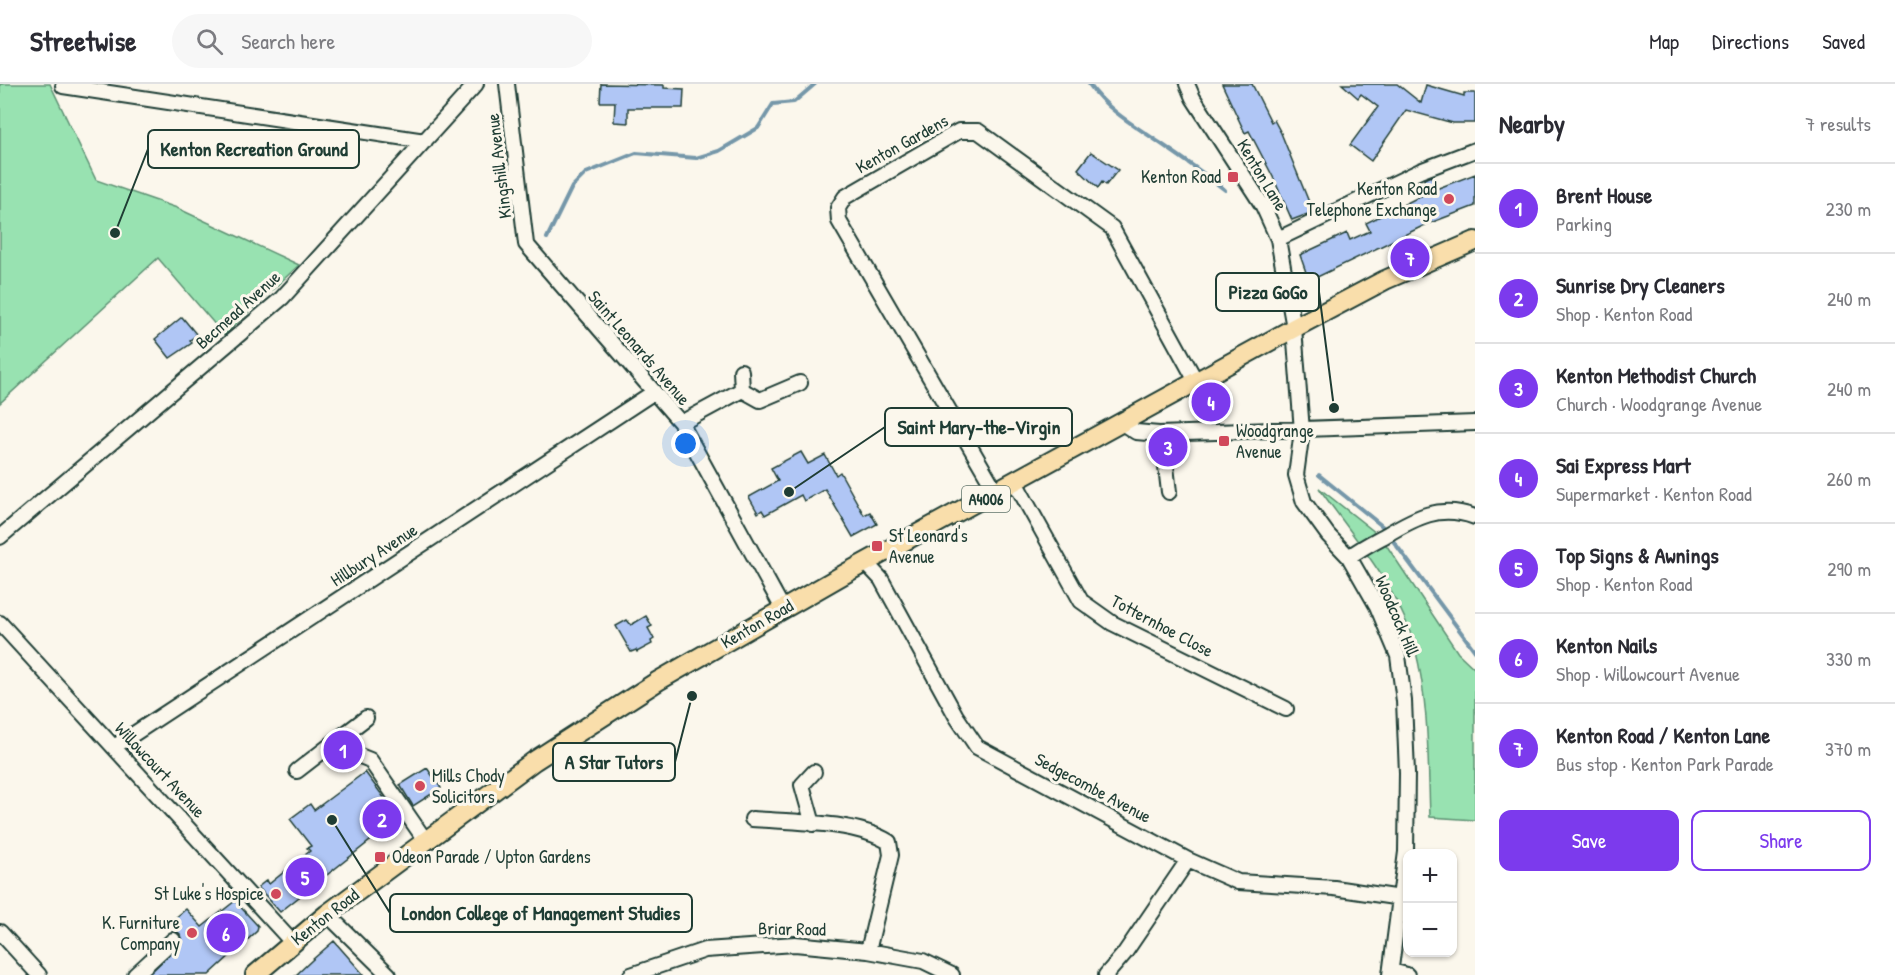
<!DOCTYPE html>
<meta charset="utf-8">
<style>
:root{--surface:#fff;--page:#f7f7f7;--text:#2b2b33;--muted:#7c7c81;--line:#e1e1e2;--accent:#7c3aed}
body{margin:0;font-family:"Patrick Hand",sans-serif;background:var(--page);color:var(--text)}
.controls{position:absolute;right:18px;bottom:18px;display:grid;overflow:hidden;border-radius:12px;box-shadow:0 2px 4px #0004}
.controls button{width:54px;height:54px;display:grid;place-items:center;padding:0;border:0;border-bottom:2px solid var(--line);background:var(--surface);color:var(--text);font:30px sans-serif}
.you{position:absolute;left:686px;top:360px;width:21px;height:21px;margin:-15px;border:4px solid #fff;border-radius:50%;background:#1a73e8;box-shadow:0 0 0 9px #1a73e833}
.badge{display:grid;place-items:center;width:39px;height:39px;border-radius:50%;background:var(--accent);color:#fff;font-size:20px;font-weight:700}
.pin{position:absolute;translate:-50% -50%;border:3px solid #fff;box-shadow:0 2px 6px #0006}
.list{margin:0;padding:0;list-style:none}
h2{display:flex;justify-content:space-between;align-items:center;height:78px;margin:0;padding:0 24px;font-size:26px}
h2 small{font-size:20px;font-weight:400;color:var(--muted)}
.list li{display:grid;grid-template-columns:39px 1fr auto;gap:18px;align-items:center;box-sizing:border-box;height:90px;padding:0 24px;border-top:2px solid var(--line)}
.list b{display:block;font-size:22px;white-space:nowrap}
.list p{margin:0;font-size:20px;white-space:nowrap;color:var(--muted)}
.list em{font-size:20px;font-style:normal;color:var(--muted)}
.actions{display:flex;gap:12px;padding:18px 24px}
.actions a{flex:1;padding:14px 0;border:2px solid var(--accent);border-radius:12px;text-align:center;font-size:21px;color:var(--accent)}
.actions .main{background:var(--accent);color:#fff}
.icon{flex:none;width:33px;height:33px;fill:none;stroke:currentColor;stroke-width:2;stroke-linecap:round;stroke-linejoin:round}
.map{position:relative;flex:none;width:1475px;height:891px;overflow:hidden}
header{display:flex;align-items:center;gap:36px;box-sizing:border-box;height:84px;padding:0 30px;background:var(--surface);border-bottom:2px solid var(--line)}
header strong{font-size:28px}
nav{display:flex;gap:33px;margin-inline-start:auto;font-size:21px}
.search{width:420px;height:54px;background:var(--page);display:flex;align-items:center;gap:15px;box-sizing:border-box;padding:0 21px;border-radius:33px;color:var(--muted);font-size:22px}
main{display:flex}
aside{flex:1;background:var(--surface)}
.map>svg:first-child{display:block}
.green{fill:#98e2b1;stroke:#5c9072;stroke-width:1.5}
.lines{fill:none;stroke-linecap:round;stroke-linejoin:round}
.stream{stroke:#7597a9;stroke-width:4}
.building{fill:#b0c6f5;stroke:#1f3d34;stroke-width:1.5}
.minor-casing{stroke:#1f3d34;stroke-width:18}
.major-casing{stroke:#1f3d34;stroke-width:22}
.minor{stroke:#fbf7ec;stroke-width:14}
.major{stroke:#f9deab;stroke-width:18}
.poi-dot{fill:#d1495b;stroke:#fbf7ec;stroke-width:2}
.labels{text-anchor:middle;stroke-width:6;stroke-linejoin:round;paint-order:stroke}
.shield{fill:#fbf7ec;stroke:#61756b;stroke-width:1.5}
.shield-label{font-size:16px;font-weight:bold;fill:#1f3d34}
.street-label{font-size:18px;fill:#1f3d34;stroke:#fbf7ec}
.poi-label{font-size:18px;fill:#1f3d34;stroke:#fbf7ec;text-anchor:end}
.leader{fill:none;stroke:#1f3d34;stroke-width:2}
.callout-dot{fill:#1f3d34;stroke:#fbf7ec;stroke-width:2}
.callout{fill:#fbf7ec;stroke:#1f3d34;stroke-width:2}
.callout-label{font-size:20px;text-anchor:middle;font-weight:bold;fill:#1f3d34}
</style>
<header>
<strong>Streetwise</strong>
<div class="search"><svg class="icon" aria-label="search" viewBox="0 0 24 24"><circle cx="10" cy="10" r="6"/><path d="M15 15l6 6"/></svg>Search here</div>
<nav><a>Map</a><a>Directions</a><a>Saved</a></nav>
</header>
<main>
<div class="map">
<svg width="1475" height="891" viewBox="0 0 1475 891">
<rect width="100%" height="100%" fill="#fbf7ec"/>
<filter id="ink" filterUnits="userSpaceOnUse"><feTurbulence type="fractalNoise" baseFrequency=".0167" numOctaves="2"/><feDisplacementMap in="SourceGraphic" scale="12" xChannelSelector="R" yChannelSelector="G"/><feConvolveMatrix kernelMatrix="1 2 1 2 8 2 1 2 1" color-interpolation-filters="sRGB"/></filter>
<g filter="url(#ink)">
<path class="green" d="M0 0H50L96 96 177 124 299 181 224 251 158 174 0 319Z
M1319 404 1381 453 1458 569 1475 585V736L1430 733C1428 678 1429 618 1415 564 1400 505 1353 453 1319 404Z"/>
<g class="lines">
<path class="stream" d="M1089 0C1108 27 1134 41 1160 59 1182 74 1204 89 1225 106
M547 154 572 103 586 89 636 69 696 74 719 67 758 44 773 20 794 18 815 0
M1319 391 1382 442 1475 567"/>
</g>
<path class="building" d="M601 0 664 1V4L684 5 683 24H628V39L614 38 615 18H600Z
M1222 0H1252L1271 38 1274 36 1281 49 1313 128 1292 136 1273 93 1249 47 1245 49Z
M1342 0H1397L1421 19 1426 1 1464 12V9H1475V39H1453L1406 26 1371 77 1350 61 1378 23 1361 10 1358 14Z
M1091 68 1118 86 1106 101 1102 98 1098 104 1078 85Z
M1475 90V122L1425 141 1309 197 1300 171 1347 149 1350 156 1370 147 1366 139 1427 109 1424 95 1431 92 1436 105Z
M182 233 197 251 190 256 192 259 170 274 155 255Z
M801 368 808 380 825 371 836 391 840 388 864 431 870 428 877 440 853 453 825 405 804 417 801 411 765 431 762 426 758 429 749 413 778 397 771 384Z
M646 532 652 542 648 544 654 555 651 557 652 560 637 568 636 566 631 568 616 542 627 536 631 541Z
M427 684 441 704 413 722 400 701Z
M365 688 399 734 280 828 258 803 267 796 269 800 310 767 307 764 311 762 290 735 310 720 314 726Z
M235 817 258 842 257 847 209 891H148L181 859 180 850 168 840 186 825 202 843Z
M334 857 364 891H296L312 876Z"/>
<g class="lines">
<defs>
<path id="minor" d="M507 0 526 160 681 339 783 525
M1187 0 1193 14 1263 122 1278 155 1294 244 1302 347 1296 391 1304 418 1328 451 1349 473 1377 522 1398 572 1404 617 1407 689 1406 768 1390 891
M63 2 425 57
M1278 155 1420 87 1475 66
M741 287 742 306 760 316 800 299
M681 339 742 306
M1122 339 1136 348 1159 350 1475 339
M1169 350 1165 374 1169 408
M1015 398 1081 517 1112 539 1286 625
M997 409 839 137 838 124 845 113 959 47H978L1112 144 1197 299
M0 453 282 214 476 0
M1349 473C1361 464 1373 458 1386 451 1416 433 1440 420 1475 433
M866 479 881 495 956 632 977 663 1188 776 1238 798 1334 804 1401 814
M0 539 292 858
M366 634 337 656 345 666 370 676 425 756
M114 663 654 308
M297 687 337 656
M752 735C792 738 855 737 889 758L891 771 868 867
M813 740 802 701 814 688
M327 830 389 891
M0 848 39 891
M1391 887 1407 891
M135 891 173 856
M631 891 705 866 795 860 868 867 923 877 952 891
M1106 891 1124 870 1188 776"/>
<path id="major" d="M255 891 327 830 534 677 658 597 848 488 1294 244 1385 196 1475 157"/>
</defs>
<use href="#minor" class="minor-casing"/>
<use href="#major" class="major-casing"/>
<use href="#minor" class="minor"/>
<use href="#major" class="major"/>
</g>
</g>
<g class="poi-dot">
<rect x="1227" y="87" width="12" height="12" rx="3"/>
<circle cx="1449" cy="115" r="6"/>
<rect x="1218" y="351" width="12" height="12" rx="3"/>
<rect x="871" y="456" width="12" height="12" rx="3"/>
<circle cx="420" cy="702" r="6"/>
<rect x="374" y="767" width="12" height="12" rx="3"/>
<circle cx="276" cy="810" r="6"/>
<circle cx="192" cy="849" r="6"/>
</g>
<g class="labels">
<rect class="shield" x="962" y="402" width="48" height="26" rx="4.5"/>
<g class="shield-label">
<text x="986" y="421">A4006</text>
</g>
<g class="street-label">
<text transform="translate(902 60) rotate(-29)" y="6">Kenton Gardens</text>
<text transform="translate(499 82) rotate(-97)" y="6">Kingshill Avenue</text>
<text transform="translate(1262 91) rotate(59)" y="6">Kenton Lane</text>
<text transform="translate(238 226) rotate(-42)" y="6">Becmead Avenue</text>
<text transform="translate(639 264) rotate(49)" y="6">Saint Leonards Avenue</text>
<text transform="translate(374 471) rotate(-33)" y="6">Hillbury Avenue</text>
<text transform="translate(1397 532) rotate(67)" y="6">Woodcock Hill</text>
<text transform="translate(757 540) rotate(-30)" y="6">Kenton Road</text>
<text transform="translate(1162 542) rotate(28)" y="6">Totternhoe Close</text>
<text transform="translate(160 686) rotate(47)" y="6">Willowcourt Avenue</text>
<text transform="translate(1093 704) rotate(28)" y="6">Sedgecombe Avenue</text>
<text transform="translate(325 833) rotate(-38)" y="6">Kenton Road</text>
<text transform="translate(792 845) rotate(1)" y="6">Briar Road</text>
</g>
<g class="poi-label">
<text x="1221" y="99">Kenton Road</text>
<text x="1437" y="111">Kenton Road<tspan x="1437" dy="21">Telephone Exchange</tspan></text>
<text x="1236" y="353" text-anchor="start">Woodgrange<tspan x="1236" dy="21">Avenue</tspan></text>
<text x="889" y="458" text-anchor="start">St Leonard's<tspan x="889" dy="21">Avenue</tspan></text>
<text x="432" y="698" text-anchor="start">Mills Chody<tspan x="432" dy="21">Solicitors</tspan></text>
<text x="392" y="779" text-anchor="start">Odeon Parade / Upton Gardens</text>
<text x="264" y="816">St Luke's Hospice</text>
<text x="180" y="845">K. Furniture<tspan x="180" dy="21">Company</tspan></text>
</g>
</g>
<path class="leader" d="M115 149L148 65M1334 324L1319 208M789 408L885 343M692 612L675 678M332 736L390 829"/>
<g class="callout-dot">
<circle cx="115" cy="149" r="6"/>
<circle cx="1334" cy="324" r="6"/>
<circle cx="789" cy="408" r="6"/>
<circle cx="692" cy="612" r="6"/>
<circle cx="332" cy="736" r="6"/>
</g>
<g class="callout">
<rect x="148" y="46" width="211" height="38" rx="6"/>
<rect x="1216" y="189" width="103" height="38" rx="6"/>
<rect x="885" y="324" width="187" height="38" rx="6"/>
<rect x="553" y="659" width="122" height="38" rx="6"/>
<rect x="390" y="810" width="302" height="38" rx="6"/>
</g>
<g class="callout-label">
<text x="254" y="72">Kenton Recreation Ground</text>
<text x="1268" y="215">Pizza GoGo</text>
<text x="979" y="350">Saint Mary-the-Virgin</text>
<text x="614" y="685">A Star Tutors</text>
<text x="541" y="836">London College of Management Studies</text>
</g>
</svg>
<div class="controls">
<button>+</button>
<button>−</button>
</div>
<div class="you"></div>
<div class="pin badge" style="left:343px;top:666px">1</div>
<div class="pin badge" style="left:382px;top:735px">2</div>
<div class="pin badge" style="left:1168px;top:363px">3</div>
<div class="pin badge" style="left:1211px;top:318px">4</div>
<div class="pin badge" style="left:305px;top:793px">5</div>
<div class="pin badge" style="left:226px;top:849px">6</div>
<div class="pin badge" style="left:1410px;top:174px">7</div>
</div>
<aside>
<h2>Nearby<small>7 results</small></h2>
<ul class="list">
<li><span class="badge">1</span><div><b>Brent House</b><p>Parking</p></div><em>230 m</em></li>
<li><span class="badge">2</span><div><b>Sunrise Dry Cleaners</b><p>Shop · Kenton Road</p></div><em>240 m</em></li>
<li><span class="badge">3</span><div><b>Kenton Methodist Church</b><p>Church · Woodgrange Avenue</p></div><em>240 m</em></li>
<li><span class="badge">4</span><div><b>Sai Express Mart</b><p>Supermarket · Kenton Road</p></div><em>260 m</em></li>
<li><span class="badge">5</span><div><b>Top Signs &amp; Awnings</b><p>Shop · Kenton Road</p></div><em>290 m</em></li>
<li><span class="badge">6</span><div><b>Kenton Nails</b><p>Shop · Willowcourt Avenue</p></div><em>330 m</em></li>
<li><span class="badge">7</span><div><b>Kenton Road / Kenton Lane</b><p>Bus stop · Kenton Park Parade</p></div><em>370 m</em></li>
</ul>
<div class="actions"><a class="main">Save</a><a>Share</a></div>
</aside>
</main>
